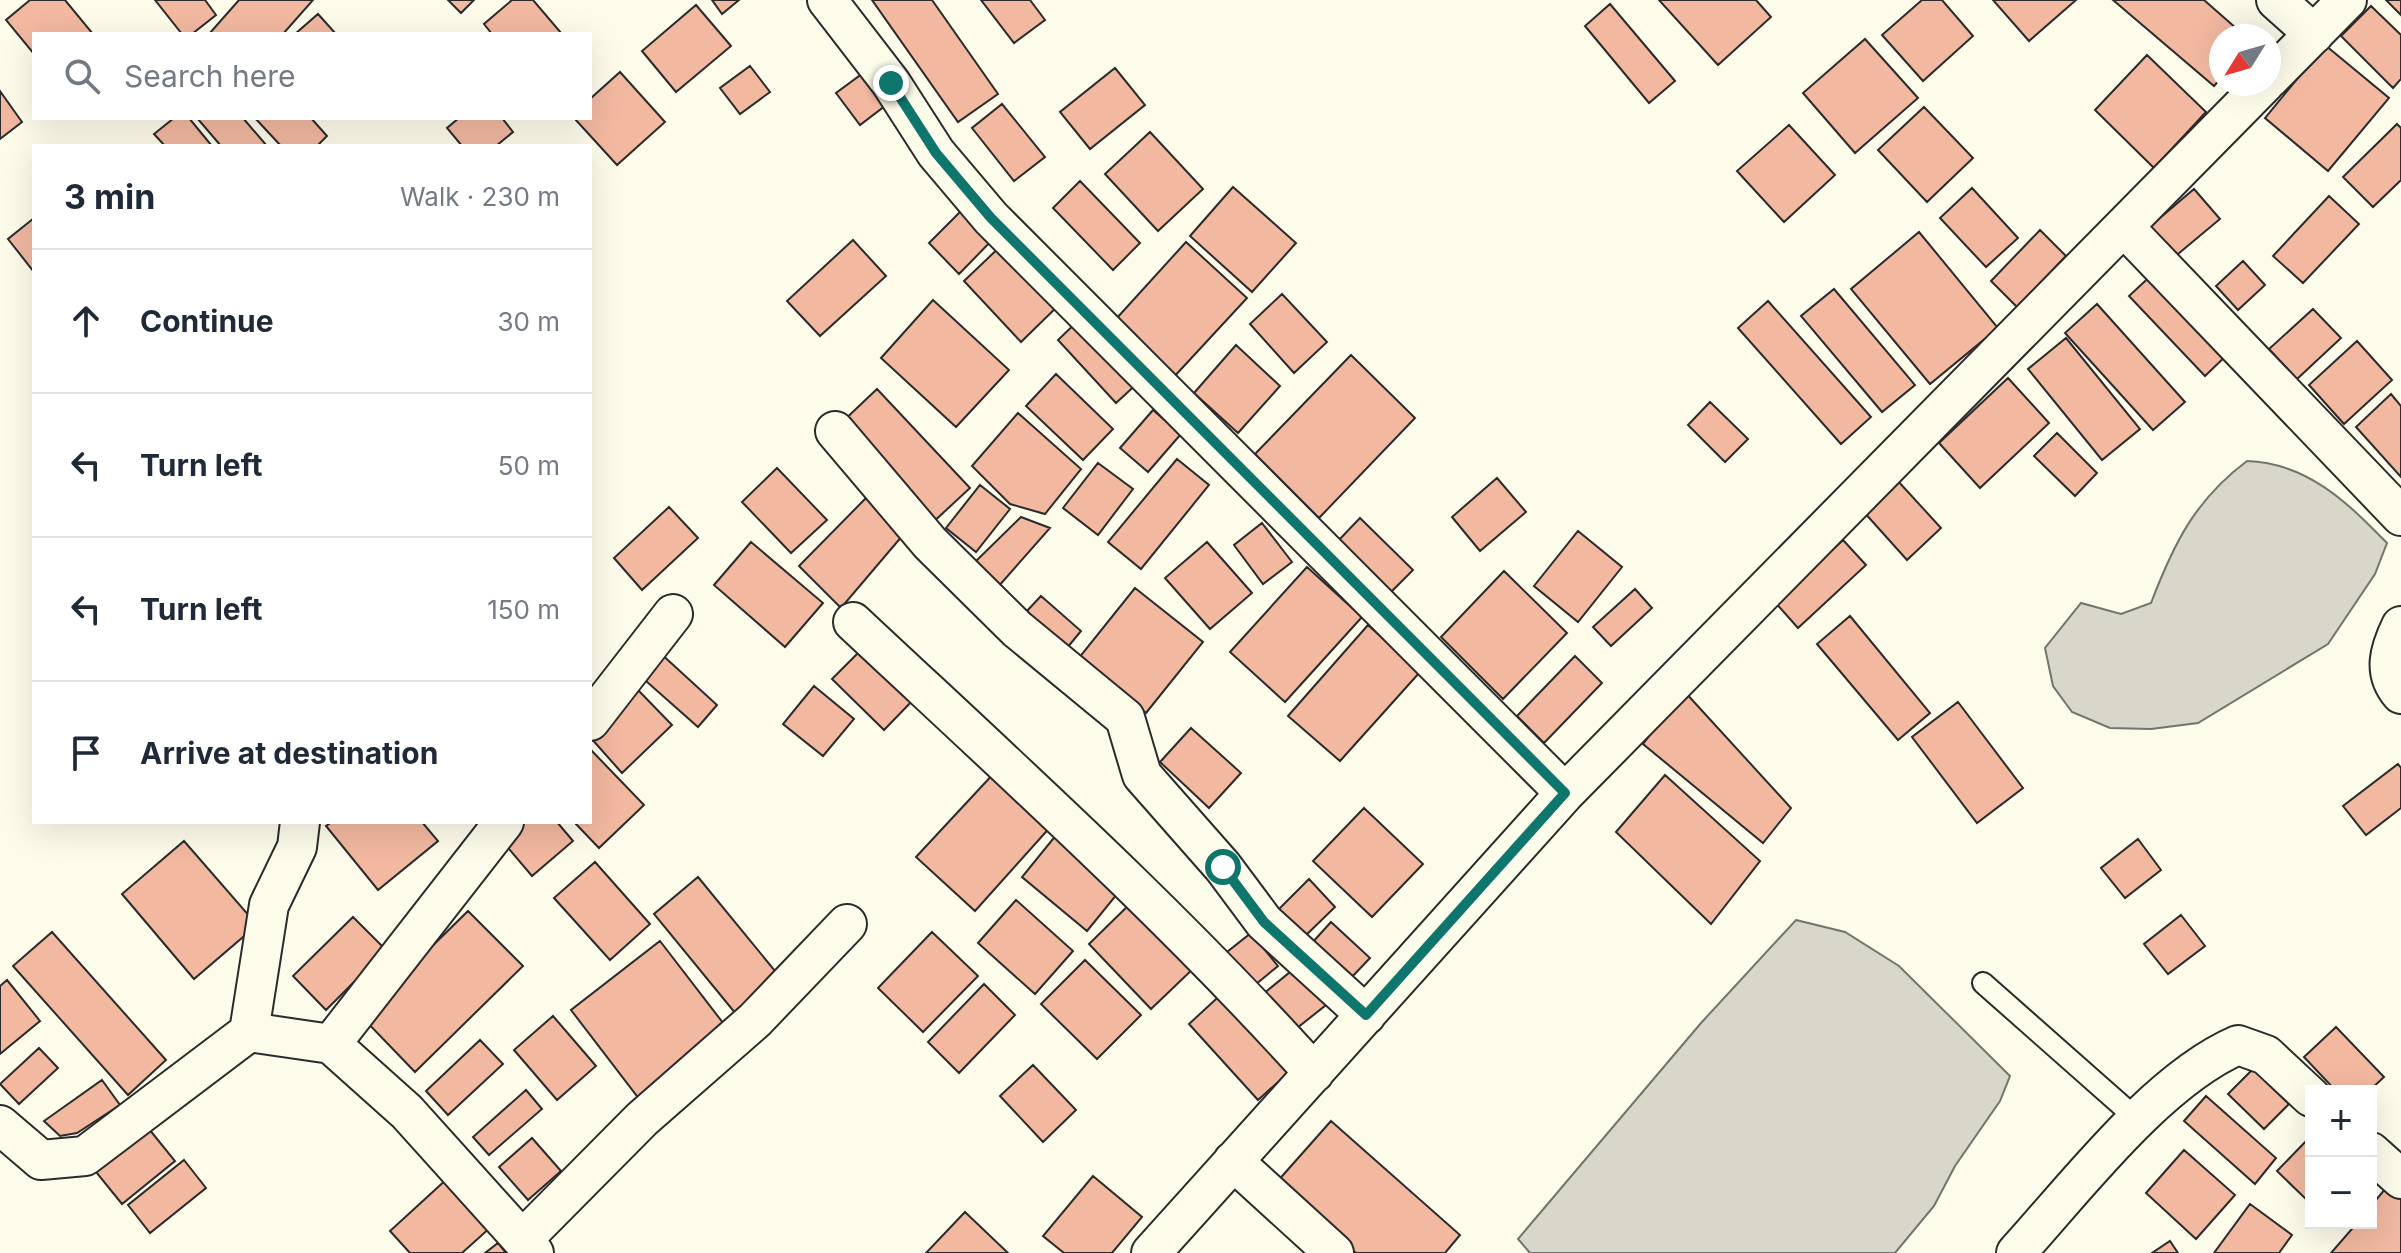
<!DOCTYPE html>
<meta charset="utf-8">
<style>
:root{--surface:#fff;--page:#f6f6f7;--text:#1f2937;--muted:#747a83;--line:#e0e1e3}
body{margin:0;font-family:Inter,sans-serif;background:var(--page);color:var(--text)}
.controls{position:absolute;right:24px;bottom:24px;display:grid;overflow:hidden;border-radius:0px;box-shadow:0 8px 32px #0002}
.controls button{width:72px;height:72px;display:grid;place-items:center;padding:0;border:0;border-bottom:2px solid var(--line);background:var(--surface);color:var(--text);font:40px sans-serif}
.compass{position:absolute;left:2209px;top:24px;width:72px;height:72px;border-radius:50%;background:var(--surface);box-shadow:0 8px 32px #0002;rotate:233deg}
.stop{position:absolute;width:24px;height:24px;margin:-18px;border:6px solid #0f766e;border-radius:50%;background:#fff}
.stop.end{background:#0f766e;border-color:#fff;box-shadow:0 2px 8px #0008}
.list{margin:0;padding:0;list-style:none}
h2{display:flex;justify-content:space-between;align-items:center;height:104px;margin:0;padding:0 32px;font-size:34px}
h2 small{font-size:26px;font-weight:400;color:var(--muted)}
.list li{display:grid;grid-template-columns:52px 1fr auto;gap:24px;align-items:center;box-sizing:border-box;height:144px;padding:0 32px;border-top:2px solid var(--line)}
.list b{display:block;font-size:30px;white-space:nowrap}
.list em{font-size:26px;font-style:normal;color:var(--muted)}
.icon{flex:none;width:44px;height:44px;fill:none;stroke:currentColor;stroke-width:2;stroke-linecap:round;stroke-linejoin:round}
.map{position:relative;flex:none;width:2401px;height:1253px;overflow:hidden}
.search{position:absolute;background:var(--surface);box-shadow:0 8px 32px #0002;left:32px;top:32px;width:560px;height:88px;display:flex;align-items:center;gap:20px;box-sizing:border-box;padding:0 28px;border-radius:0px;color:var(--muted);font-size:30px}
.panel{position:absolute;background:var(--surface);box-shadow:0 8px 32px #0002;left:32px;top:144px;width:560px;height:680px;border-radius:0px}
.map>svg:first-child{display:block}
.water{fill:#d8d7c9;stroke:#74746e;stroke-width:2}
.building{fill:#f2b8a0;stroke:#2b2b2b;stroke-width:2}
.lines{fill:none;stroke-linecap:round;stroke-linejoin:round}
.lane-casing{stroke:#2b2b2b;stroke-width:24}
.street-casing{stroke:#2b2b2b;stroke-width:42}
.lane{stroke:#fdfbea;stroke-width:20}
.street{stroke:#fdfbea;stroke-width:38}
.route{stroke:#0f766e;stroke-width:10}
</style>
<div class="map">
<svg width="2401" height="1253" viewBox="0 0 2401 1253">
<rect width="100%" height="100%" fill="#fdfbea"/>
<path class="water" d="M2247 461C2307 463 2347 502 2387 543L2375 574 2328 644 2198 723 2151 729 2110 728 2072 712 2053 686 2045 648 2081 603 2121 614 2151 603C2174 543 2195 500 2247 461Z
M1796 920 1845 932 1899 966 2010 1076 2000 1101 1955 1166 1934 1206 1895 1253H1530L1518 1239 1701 1023Z"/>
<path class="building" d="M30 0H65L93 34H34V54L6 20Z
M155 0H205L216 15 192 34H182Z
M239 0H313L283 34H209Z
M448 0H474L461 13Z
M512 0H533L562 34H492L484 24Z
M712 0H739L722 14Z
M872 0H932L998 94 958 122Z
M981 0H1030L1045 20 1014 43Z
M1659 0H1756L1771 17 1718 65Z
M1922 0H1942L1973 36 1923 81 1882 35Z
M1993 0H2076L2029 41Z
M2113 0H2204L2245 36H2221V78L2214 86Z
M2386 0H2401V15Z
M1610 4 1675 81 1649 103 1585 26Z
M696 5 731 46 676 92 642 51Z
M2371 6 2401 35V79L2393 88 2341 36Z
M318 14 336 34H295Z
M1865 39 1918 98 1855 153 1803 93Z
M2325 45 2389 98 2328 171 2265 118Z
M2147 55 2206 112 2154 168 2095 110Z
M750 66 770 92 740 114 720 88Z
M870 68 894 99 860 125 836 93Z
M1115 68 1145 105 1090 149 1060 112Z
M620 72 665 122 617 165 574 118H590V99Z
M0 91 22 122 0 139Z
M1002 104 1045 157 1014 181 972 128Z
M1924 107 1973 158 1927 202 1878 150Z
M174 118H189L212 146H165L154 134Z
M197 118H243L267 146H221Z
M255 118H311L327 136 317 146H281Z
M459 118H502L513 132 496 146H462L447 128Z
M2397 124 2401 128V180L2373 207 2343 177Z
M1789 125 1835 175 1784 222 1737 171Z
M1150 132 1203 189 1158 231 1105 174Z
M1080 181 1140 243 1113 270 1053 208Z
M1233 187 1296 243 1252 292 1190 236Z
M1972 188 2018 238 1986 267 1940 218Z
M2194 189 2220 219 2172 259 2147 229Z
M2329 196 2359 224 2303 283 2273 256Z
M969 203 999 233 959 274 929 243Z
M34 218V272L8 239Z
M2040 230 2066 256 2017 307 1991 281Z
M1919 232 1998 328 1930 384 1851 289Z
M853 240 886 276 820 336 787 301Z
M1006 241 1064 300 1021 342 964 281Z
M1186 242 1247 298 1172 379 1144 353 1148 348 1116 319Z
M2243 261 2265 285 2238 310 2216 286Z
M2156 271 2231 351 2205 376 2129 296Z
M1834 289 1915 385 1882 412 1801 316Z
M1282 294 1327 342 1294 373 1250 324Z
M933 300 1009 370 956 427 881 358Z
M1768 301 1871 417 1841 444 1738 328Z
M2097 304 2185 402 2153 430 2065 333Z
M2313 309 2341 338 2297 379 2269 349Z
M1082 317 1141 380 1116 403 1058 340Z
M2066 338 2140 429 2102 460 2028 369Z
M2357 341 2392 380 2344 424 2309 385Z
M1236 345 1280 386 1238 433 1194 393Z
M1351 355 1415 418 1319 518 1255 454Z
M1056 374 1113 429 1083 460 1026 406Z
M2008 378 2049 423 1980 488 1939 443Z
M877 389 970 488 930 525 838 426Z
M2391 394 2401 406V477L2356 427Z
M1710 402 1748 439 1725 462 1688 425Z
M1153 410 1181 434 1148 472 1120 448Z
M1018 413 1081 469 1045 514 1010 504 972 466Z
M2057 433 2097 473 2075 496 2034 456Z
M1177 459 1209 485 1141 569 1108 542Z
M1098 463 1133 489 1098 535 1063 508Z
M777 468 827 520 791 553 742 502Z
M1497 478 1526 512 1480 551 1452 517Z
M1897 480 1941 528 1907 560 1863 511Z
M980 485 1010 509 976 552 946 528Z
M866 498 903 535 841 608 799 566Z
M669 507 698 538 642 590 614 558Z
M1021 517 1050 528 998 587 973 564Z
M1360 518 1413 570 1390 593 1337 542Z
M1262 523 1292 562 1263 584 1234 545Z
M1578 531 1622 567 1578 622 1534 586Z
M1843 540 1866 565 1798 628 1775 602Z
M751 542 823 603 785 647 714 585Z
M1207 542 1252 593 1210 629 1165 578Z
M1307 567 1362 617 1285 702 1230 652Z
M1504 571 1567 633 1503 699 1441 637Z
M1135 588 1203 642 1146 713 1078 659Z
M1635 589 1652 608 1611 646 1593 627Z
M1041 596 1081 631 1067 648 1026 612Z
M1850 616 1930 713 1898 740 1817 644Z
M1368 625 1420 672 1340 761 1288 716Z
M865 646 916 697 884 730 832 679Z
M658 651 717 705 698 727 638 674Z
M1575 656 1602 683 1544 743 1517 716Z
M814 686 854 719 823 756 783 724Z
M638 690 672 725 622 773 590 737Z
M1684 691 1791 808 1763 843 1643 744Z
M1958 702 2023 788 1977 823 1912 737Z
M1191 728 1241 773 1209 808 1160 762Z
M590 749 644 805 599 848 574 822H590Z
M2398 764 2401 768V808L2366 835 2343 806Z
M996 771 1053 824 975 911 916 857Z
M1665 775 1760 861 1711 924 1616 832Z
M1364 808 1423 864 1372 917 1313 861Z
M332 822H422L438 841 378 890 326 826Z
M514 822H557L573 841 532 876 498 836Z
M1057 834 1122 888 1087 931 1022 877Z
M2138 839 2161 870 2125 898 2101 868Z
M184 841 257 925 194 979 122 894Z
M595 862 650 924 610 960 554 898Z
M698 877 780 977 736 1014 654 914Z
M1309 879 1335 907 1300 941 1274 914Z
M1135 899 1197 965 1151 1009 1089 944Z
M1016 900 1073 951 1035 994 978 943Z
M468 911 523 966 415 1072 361 1016Z
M2181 915 2205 946 2168 974 2144 944Z
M353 917 386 950 326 1010 293 976Z
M1331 922 1370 958 1349 980 1311 944Z
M52 932 166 1060 128 1095 13 966Z
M932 932 978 976 923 1032 878 988Z
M1251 933 1278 966 1250 989 1222 956Z
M660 941 730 1032 640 1100 571 1010Z
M1085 960 1141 1015 1097 1059 1041 1004Z
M1295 968 1326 1005 1287 1036 1257 999Z
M7 980 40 1021 0 1054V986Z
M984 984 1015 1015 959 1073 928 1042Z
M1227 989 1297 1065 1258 1100 1189 1024Z
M553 1016 596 1066 557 1100 514 1050Z
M2336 1027 2384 1077 2369 1091H2336L2304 1057Z
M480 1040 503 1064 448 1115 426 1091Z
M39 1048 58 1068 19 1104 0 1084Z
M1033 1065 1076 1110 1043 1142 1000 1096Z
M2253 1069 2289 1104 2264 1129 2228 1094Z
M102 1080 120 1105 77 1133 60 1136 44 1121Z
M526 1090 542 1109 489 1155 473 1137Z
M2206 1096 2276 1158 2255 1184 2184 1121Z
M1331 1121 1460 1235 1445 1253H1356L1276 1183Z
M149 1129 175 1161 122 1204 96 1172Z
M2311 1136V1204L2277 1171Z
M532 1138 561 1171 528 1200 499 1167Z
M2184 1150 2235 1195 2196 1239 2146 1193Z
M184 1160 206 1188 150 1233 128 1205Z
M1093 1176 1142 1217 1112 1253H1064L1043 1236Z
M448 1178 492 1226 462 1253H410L390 1231Z
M2390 1183 2401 1192V1253H2331L2357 1223H2371V1206Z
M2250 1204 2292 1235 2279 1253H2214Z
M965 1212 1008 1253H926Z
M2170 1241 2178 1253H2152Z
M498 1243 506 1253H485Z"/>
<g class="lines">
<defs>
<path id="lane" d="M1983 983 2138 1120"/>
<path id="street" d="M827 0 891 83 936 153 991 218 1565 793
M2276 0 2314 34
M2269 79 2347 0
M2124 227 2401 516
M835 431 930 543 1017 629 1125 718 1142 775 1223 867 1264 922 1366 1015
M853 622C1010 769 1170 913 1314 1073
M2401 626C2390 649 2382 672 2401 694
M590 721 673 614
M249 1032 269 905 297 847 300 822
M331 1044 504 822
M0 1125 41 1160 85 1156 249 1032 331 1044 407 1112 534 1253
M2371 1152 2401 1179
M1233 1161 1334 1253
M524 1238 642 1119 755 1020 847 924
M1151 1253 1565 793 2264 84
M2016 1253C2076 1187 2157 1080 2238 1045L2266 1055 2311 1097"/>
</defs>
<use href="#lane" class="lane-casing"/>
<use href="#street" class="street-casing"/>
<use href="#lane" class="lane"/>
<use href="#street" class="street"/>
</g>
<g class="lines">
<path class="route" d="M891 83 936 153 991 218 1565 793 1366 1015 1264 922 1223 867"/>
</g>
</svg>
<div class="controls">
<button>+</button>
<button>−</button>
</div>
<svg class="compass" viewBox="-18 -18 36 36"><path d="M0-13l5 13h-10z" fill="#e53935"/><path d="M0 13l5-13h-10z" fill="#747a83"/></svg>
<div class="stop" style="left:1223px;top:867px"></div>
<div class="stop end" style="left:891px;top:83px"></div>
<div class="search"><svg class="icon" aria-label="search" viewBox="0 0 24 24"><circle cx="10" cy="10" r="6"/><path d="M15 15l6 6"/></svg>Search here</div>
<section class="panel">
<h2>3 min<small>Walk · 230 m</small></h2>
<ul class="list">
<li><svg class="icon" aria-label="ahead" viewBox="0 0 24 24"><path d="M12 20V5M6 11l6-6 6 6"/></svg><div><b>Continue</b></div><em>30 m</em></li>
<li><svg class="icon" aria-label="left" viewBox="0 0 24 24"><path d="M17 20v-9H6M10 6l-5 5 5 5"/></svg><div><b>Turn left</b></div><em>50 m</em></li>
<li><svg class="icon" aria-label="left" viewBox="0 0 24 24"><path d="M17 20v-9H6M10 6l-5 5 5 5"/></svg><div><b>Turn left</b></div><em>150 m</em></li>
<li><svg class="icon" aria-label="arrive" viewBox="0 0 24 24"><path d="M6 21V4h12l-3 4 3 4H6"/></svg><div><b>Arrive at destination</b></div></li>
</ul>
</section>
</div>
